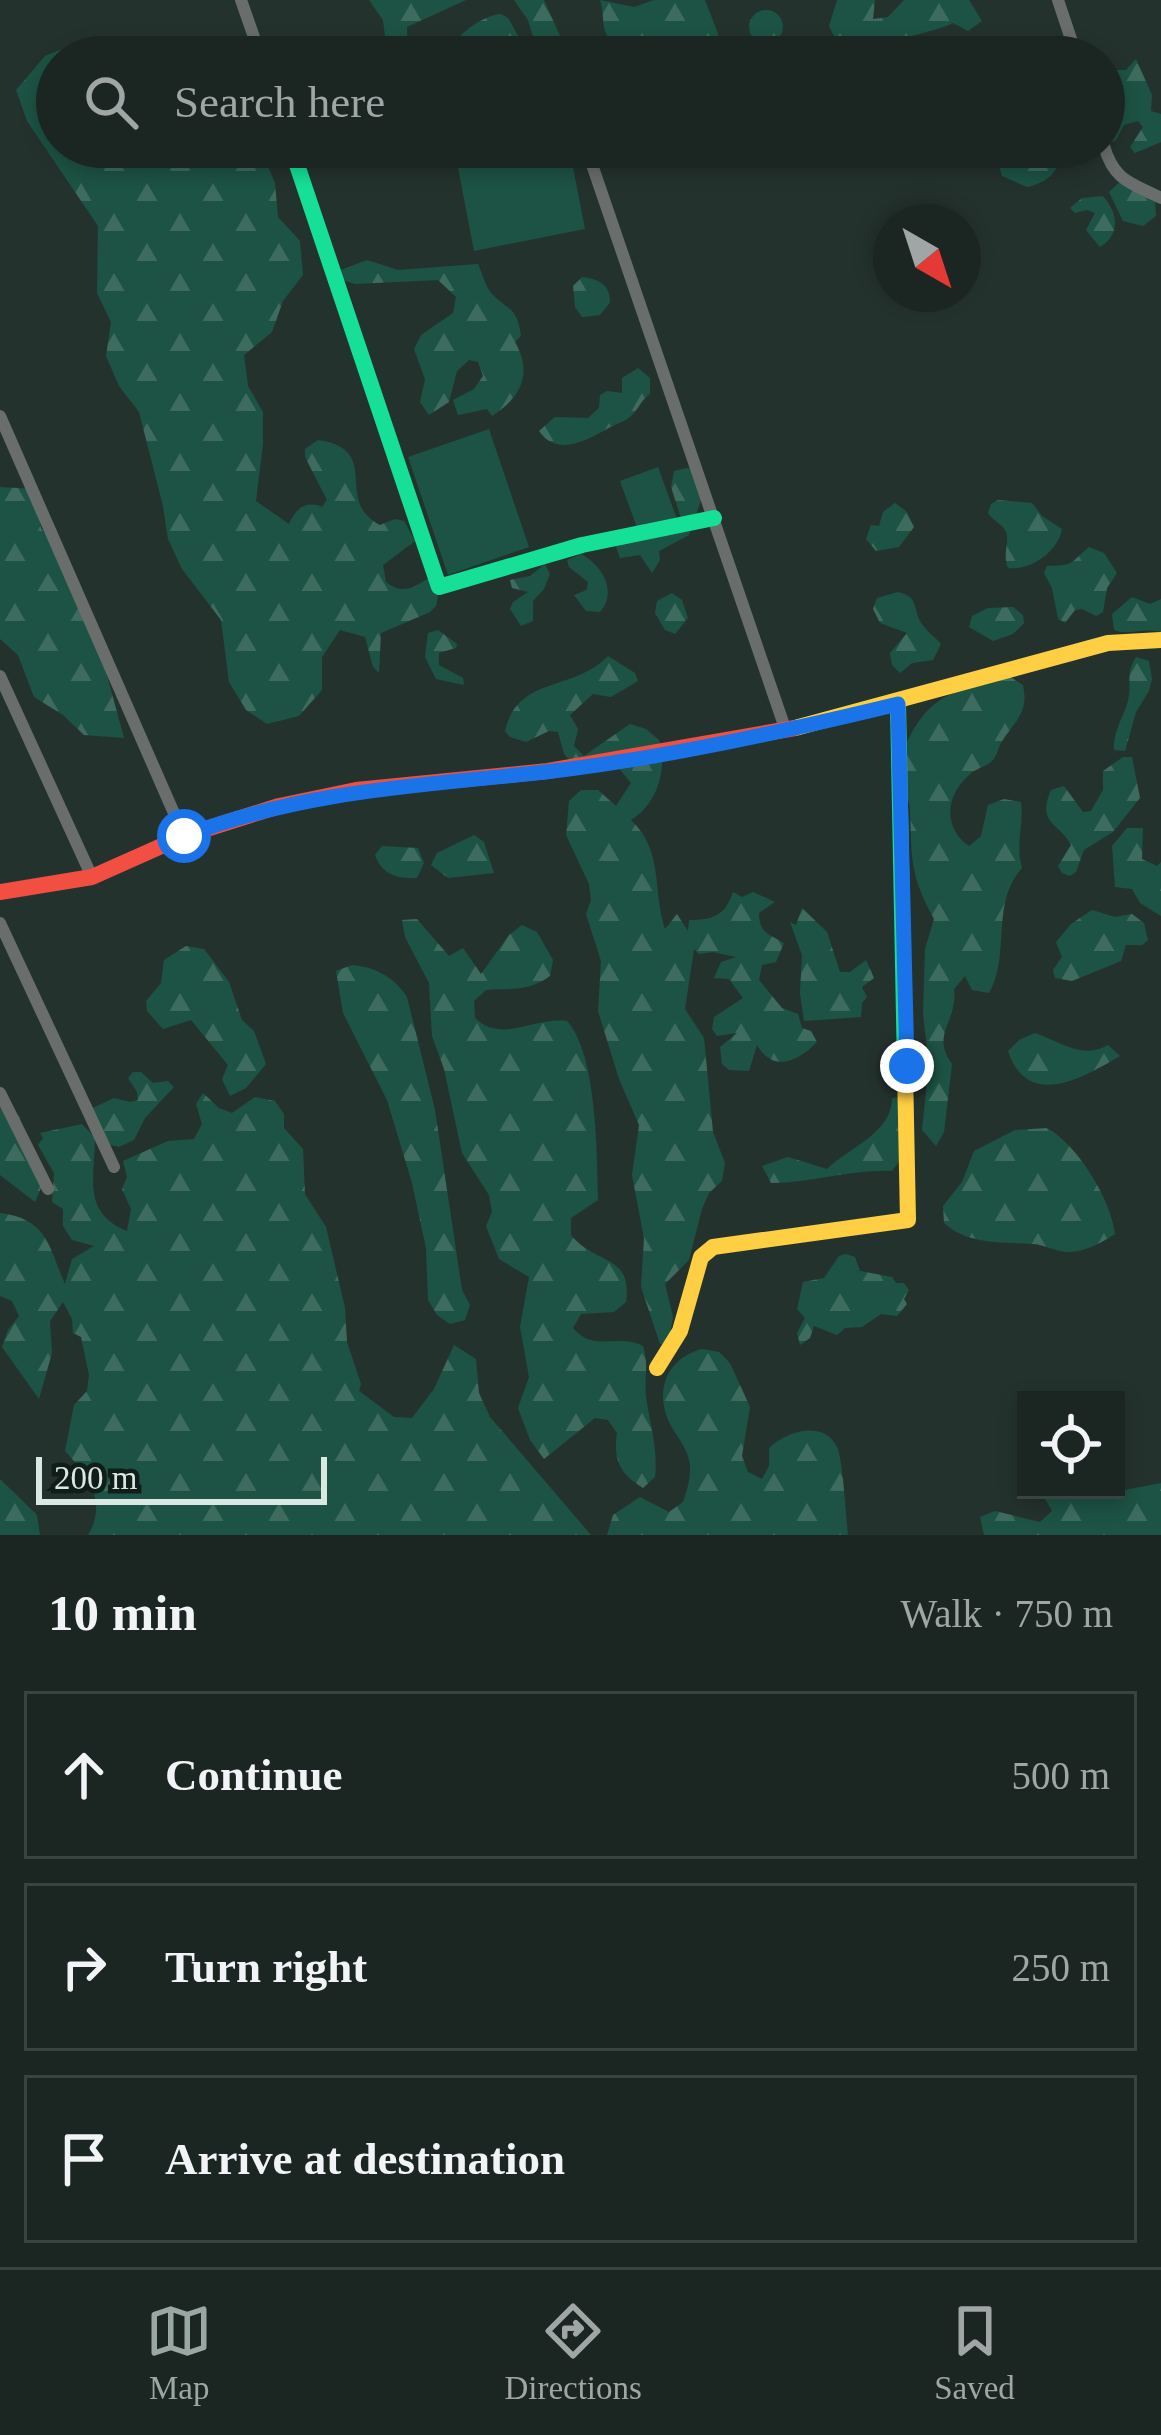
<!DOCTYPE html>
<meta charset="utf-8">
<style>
:root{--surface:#1b2622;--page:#242e2a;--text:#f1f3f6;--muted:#a0a5a5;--line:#394340;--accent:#9aa8a3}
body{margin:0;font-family:"Times New Roman",serif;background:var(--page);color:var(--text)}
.controls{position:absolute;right:36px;bottom:36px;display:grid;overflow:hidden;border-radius:0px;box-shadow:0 6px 18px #0003}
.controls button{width:108px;height:108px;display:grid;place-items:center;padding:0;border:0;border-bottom:3px solid var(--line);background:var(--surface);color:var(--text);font:60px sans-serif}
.compass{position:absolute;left:873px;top:204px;width:108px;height:108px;border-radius:50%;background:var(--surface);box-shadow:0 6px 18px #0003;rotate:141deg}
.scale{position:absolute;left:36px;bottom:30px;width:291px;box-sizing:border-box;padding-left:12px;border:6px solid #d9e8e2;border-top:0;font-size:33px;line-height:42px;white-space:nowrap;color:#d9e8e2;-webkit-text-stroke:9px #111d19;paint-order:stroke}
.stop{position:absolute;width:36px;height:36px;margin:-27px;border:9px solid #1a73e8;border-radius:50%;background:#fff}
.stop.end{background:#1a73e8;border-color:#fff;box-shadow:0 3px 12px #0008}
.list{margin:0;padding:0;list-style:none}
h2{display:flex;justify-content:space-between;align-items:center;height:156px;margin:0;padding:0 48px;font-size:51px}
h2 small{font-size:39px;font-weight:400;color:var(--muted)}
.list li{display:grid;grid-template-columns:78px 1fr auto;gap:36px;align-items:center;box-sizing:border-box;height:168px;margin:0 24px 24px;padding:0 24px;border:3px solid var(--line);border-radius:0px}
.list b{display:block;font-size:45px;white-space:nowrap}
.list em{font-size:39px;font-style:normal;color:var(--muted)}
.icon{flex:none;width:66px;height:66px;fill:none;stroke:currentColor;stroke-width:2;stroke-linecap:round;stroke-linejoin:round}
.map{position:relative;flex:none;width:1161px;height:1535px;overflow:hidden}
.search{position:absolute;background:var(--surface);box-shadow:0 6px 18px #0003;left:36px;right:36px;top:36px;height:132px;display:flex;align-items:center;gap:30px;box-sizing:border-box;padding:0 42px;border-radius:66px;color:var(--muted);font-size:45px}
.sheet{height:732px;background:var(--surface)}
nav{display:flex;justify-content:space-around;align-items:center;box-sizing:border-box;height:168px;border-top:3px solid var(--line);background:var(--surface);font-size:33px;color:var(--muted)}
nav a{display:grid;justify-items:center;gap:6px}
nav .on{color:var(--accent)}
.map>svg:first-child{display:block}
.forest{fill:url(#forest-firs)}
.pitch{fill:#1d5344}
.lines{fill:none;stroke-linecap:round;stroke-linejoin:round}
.street{stroke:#696e6d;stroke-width:12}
.fast{stroke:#16e098;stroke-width:16}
.slow{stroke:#ffcf43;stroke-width:16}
.jam{stroke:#f24e42;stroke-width:16}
.route{stroke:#1a73e8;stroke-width:15}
</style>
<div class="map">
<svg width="1161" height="1535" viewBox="0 0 1161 1535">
<defs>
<pattern id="forest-firs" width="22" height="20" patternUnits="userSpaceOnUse" patternTransform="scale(3)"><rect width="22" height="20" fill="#1d5344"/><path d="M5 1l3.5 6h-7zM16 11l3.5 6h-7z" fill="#3d6c5f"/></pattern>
</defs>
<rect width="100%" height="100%" fill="#24322e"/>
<path class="forest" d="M369 0H466L407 27 408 57 387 53 383 20Z
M514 0H544L561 38 556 57H539L528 20Z
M600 0 634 7 654 0H705L727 57H640C630 43 625 49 612 41 600 33 605 12 600 0Z
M837 0H875L873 19 888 17 904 0H969L982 21 968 31 953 23C926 36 900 32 879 57H857L836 40 829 26Z
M749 27a17 17 0 1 1 34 0a17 17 0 1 1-34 0Z
M501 14 508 18 530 57H495L481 48 465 51 454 45C460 32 485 15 501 14Z
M75 44 114 57 146 53 167 57H57V147H260L275 183 278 217 300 241 303 275 283 301 272 332 244 355 248 386 263 412V444L256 501 289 524C295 509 306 500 322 507L327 500 305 457V449L318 440C384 450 332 500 380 525L395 519 404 521 415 541 383 565 386 582C403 595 412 588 429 578L439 591 436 606 430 612 381 633 379 673 373 667 365 637 340 630 322 657V690L299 716 267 724 246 710 229 682 221 620 182 569 168 539 163 506 139 412 119 386 106 356 111 322 97 293 98 226 27 121 16 90 45 56Z
M1136 59 1152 95 1151 111 1161 114V142L1135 153 1130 147 1143 127 1138 121 1124 125 1116 140 1108 144 1104 137V70H1126Z
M987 147H1063L1064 149C1058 171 1050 182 1027 187L1002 176 998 161Z
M1120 182 1155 200 1156 216 1143 226 1123 221 1109 192Z
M1103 196C1118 213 1121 234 1100 247L1086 230 1095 213 1087 210 1075 213 1070 208 1082 198Z
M367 260 398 270 478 264C482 273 485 286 492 294 510 312 517 307 521 336L515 342C533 373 521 398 492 416L487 409 458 415 453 400 474 389 483 376 478 362 469 360 457 371 449 402 429 415 420 402 425 379 414 349 421 335 453 313 456 297 438 280 355 284 339 279 338 271Z
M582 277C598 279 610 284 610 302L600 315 582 317 575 307 573 286Z
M638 368 650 378V394C641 400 640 407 632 415 625 422 615 424 607 429 585 441 557 457 539 431L555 417 588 418 599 408 600 395 607 391 622 393V378Z
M687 468 691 469 701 500 689 535 659 551 660 560 652 573 640 555 620 558 615 544 681 518 671 487 674 471Z
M0 487 34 489 41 528 57 550 92 620 124 738 84 735 63 715 34 697 18 655 0 639Z
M998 500 1032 503 1042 516 1062 529C1058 552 1030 571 1008 568 1002 553 1010 542 1006 532 1004 525 992 520 988 513L991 504Z
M895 503 907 512 914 527 899 547 876 551 866 539 871 525 879 526 883 512Z
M1089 547 1104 553 1117 573 1107 588 1103 612 1096 616 1082 609 1075 610 1065 623 1058 619 1052 588 1044 573 1047 566C1074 565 1068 565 1089 547Z
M581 554C602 565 618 592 600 612L586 611 574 595 587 590 588 582 569 567 567 560Z
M545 564 550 574 544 589 533 601V621L521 626 510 609 513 602 528 592 512 588 510 580 530 576Z
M898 592C918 597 913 606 920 621 924 629 935 637 941 644L933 660 912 663 900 673 892 665 890 653 907 633 880 623 873 609 877 598Z
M672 593 682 600 688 618 675 634 665 630 655 613 657 601Z
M1132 597 1150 604 1161 599V632C1141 627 1131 636 1114 630L1112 614Z
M1013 607 1023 615 1024 623 1013 634 993 641 969 627 972 616 988 608Z
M438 630 457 644 456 648 439 653V665L463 678 464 685 436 679 425 657 428 633Z
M608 656 635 673 638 681 611 697 593 694 570 715 578 729 574 746 584 756 630 724 646 729 659 740C668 769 657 804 631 820 664 851 652 890 665 929L677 914 688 931 689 920C713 920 725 916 733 892L742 897 753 892 775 902 759 913C759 933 769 934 784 943L776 962 762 965 759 980 782 1008 798 1014 802 1028 811 1031 817 1042C797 1062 774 1073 757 1045L749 1071 729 1070 722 1064 720 1047 737 1033 717 1036 712 1029 714 1017 743 998 729 979 714 978 721 962 736 957 713 952 699 954 694 949 685 1009 704 1038 713 1132 725 1163 722 1181 709 1193 702 1209 689 1260 665 1284 673 1317 668 1345 660 1344 641 1287 644 1238 632 1175 639 1125 619 1079 598 1011 601 961 586 914 591 900 589 884 566 835 569 801 581 790H598L616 806 631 783 616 765 575 766 564 754 558 732 549 731 526 742 510 737 505 731C518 675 574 692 608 656Z
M1136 657 1149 661 1152 679 1149 691 1136 712 1125 751 1114 750C1113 728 1127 713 1129 695 1131 679 1126 673 1136 657Z
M1009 676 1023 685C1029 714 1015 720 1001 743 998 748 997 756 993 760 987 767 976 768 969 775 945 796 943 828 969 846L981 836 988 805 1004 799 1021 802C1024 826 1015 844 1022 868 990 903 1011 955 989 993L972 990 965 976 954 989C958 1022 930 1034 952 1064L944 1132 936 1146 922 1130 929 1064 923 1014 925 949 934 919C909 873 912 858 910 810 910 797 899 786 899 774 898 763 904 747 909 738 932 691 963 689 1009 676Z
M1123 757H1132L1140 798 1113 832 1084 850 1076 872 1070 876 1062 873 1058 866 1071 845C1060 823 1036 824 1051 790L1064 786 1083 812 1091 811 1103 790V771Z
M1127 828H1143L1142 859 1157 866 1161 862V916L1140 903 1132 889 1115 887 1112 846Z
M474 835 484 842 494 873 448 878 431 865 437 853Z
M382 846 418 848 424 863 417 878C398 879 382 875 375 855Z
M802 908 827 932 840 972H850L866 960 874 978 862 987 867 997 862 1003 861 1017 804 1021 800 993 802 955 790 922 796 925Z
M1092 910 1115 917 1132 914 1144 923 1148 940 1142 945H1126L1121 961 1072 981 1055 978 1053 970 1062 957 1056 942 1071 924Z
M417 919 449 956 463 948 481 974 509 935 522 925 537 932 553 960 550 976C528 992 512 988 486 990L474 1001 475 1018C502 1044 533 1017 567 1021 597 1054 597 1154 598 1200L571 1218V1235C595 1265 633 1254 626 1302L614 1312 581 1314 573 1328C594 1353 617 1333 643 1346 649 1364 644 1378 646 1397 650 1424 658 1449 655 1477L643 1488C620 1474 613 1460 617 1433L608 1420 595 1418 544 1459 530 1440 518 1408 529 1377 520 1327 529 1277 499 1259 486 1226 492 1212 489 1195 462 1153 444 1069 432 1036 429 983 405 937 402 920Z
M186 946 204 949 229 982 242 1020 254 1031 266 1064 246 1088 230 1096 222 1079 228 1065 191 1020 163 1029 147 1011 146 1001 161 983 164 960Z
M352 965C375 967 394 977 407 997L435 1110 462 1290 470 1305 465 1320 450 1324 437 1315 428 1300 426 1248 412 1183 387 1100 343 1013 336 971Z
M1035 1033C1061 1042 1082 1060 1108 1045L1120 1056C1084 1077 1028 1111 1008 1051L1019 1040Z
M133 1072H141L153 1083 168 1081 174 1087 145 1118 134 1140 119 1147 107 1144 93 1116V1108L114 1098 130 1102 138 1100 137 1092 128 1078Z
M203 1093 219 1108 232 1113 255 1097 275 1101 284 1114V1128L303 1149 305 1194 326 1227 345 1308 347 1342 361 1384 359 1391 394 1417 412 1418 434 1389 454 1345 476 1359 479 1393 490 1417 591 1535H88C108 1502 88 1476 65 1451L74 1405 87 1391 89 1375 81 1337 73 1333 72 1319 63 1302 50 1321 52 1353 39 1399 2 1347 8 1330 19 1316 12 1301 0 1296V1213C49 1219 49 1249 65 1284L72 1259 94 1246 72 1240 63 1226V1209L52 1202 54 1173 38 1145 43 1138 40 1133 82 1124 95 1138C95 1177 81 1212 127 1231L131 1209 122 1189 127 1177 123 1161 168 1141 194 1139 202 1124 196 1104Z
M904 1096 908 1149 892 1171C851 1169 813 1183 771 1183L762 1166 788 1157 827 1169C850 1147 892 1133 892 1098Z
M0 1108 20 1116 21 1132 47 1174 35 1202 0 1175Z
M1047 1128C1078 1145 1111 1200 1115 1234 1103 1242 1086 1251 1071 1252 1059 1253 1046 1245 1033 1244 1002 1242 968 1245 944 1223L943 1206 962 1182 974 1151 1015 1130Z
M846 1254 855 1257 860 1271 892 1277 896 1283H904L909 1290 904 1299 907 1304 897 1316 881 1314 862 1327 845 1328 837 1335 814 1326 810 1338 800 1345 797 1333 805 1318 797 1309 803 1282 824 1278 839 1256Z
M702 1349 719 1352 730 1363 750 1407 742 1456 748 1472 762 1479 769 1466V1448C786 1432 823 1419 837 1447 843 1460 846 1517 848 1535H607L613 1515 640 1497 669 1512 683 1502C688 1488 693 1471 688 1456 684 1444 675 1434 669 1422 654 1389 668 1358 702 1349Z
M0 1479 37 1515 40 1535H0Z
M1116 1483 1125 1490 1161 1483V1535H984L980 1517 995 1511 1040 1522 1052 1511 1040 1490H1116Z"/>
<path class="pitch" d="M454 147H569L585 229 474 251Z
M489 429 529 547 448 575 408 457Z
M658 467 677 519 639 533 620 481Z"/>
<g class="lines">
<path class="street" d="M241 0 261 57
M1058 0 1077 57
M1104 146C1114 181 1131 183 1161 198
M586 147 786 731
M0 416 184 836
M0 676 92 877
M0 923 114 1167
M0 1093 48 1189"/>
<path class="fast" d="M291 147 439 587 582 545 714 518
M898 703 905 1069"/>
<path class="slow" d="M795 728 1108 643 1161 640
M657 1368 680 1331 701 1257 713 1247 908 1220 905 1069"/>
<path class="jam" d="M0 892 92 877 184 836 279 806 356 790 548 771 795 728"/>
</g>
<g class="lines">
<path class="route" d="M184 836C306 790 418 786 545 772 664 758 782 732 898 704L907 1066"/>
</g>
</svg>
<div class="controls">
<button><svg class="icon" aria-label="locate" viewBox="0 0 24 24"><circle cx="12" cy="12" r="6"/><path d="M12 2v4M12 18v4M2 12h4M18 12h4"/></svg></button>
</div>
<svg class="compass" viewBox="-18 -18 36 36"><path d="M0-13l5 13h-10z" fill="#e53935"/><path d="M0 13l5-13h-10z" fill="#a0a5a5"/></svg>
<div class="scale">200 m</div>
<div class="stop" style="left:184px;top:836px"></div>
<div class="stop end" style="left:907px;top:1066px"></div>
<div class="search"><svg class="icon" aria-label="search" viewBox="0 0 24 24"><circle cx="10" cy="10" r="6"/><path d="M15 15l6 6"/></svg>Search here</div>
</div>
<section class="sheet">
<h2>10 min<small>Walk · 750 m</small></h2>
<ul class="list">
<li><svg class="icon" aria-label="ahead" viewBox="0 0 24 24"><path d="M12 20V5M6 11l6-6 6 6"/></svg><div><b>Continue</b></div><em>500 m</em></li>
<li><svg class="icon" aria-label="right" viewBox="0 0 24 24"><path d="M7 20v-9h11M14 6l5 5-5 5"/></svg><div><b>Turn right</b></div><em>250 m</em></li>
<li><svg class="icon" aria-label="arrive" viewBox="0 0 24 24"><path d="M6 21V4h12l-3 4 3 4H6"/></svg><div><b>Arrive at destination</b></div></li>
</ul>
</section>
<nav>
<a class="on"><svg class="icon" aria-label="map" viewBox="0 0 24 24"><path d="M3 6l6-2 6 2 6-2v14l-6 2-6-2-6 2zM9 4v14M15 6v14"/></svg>Map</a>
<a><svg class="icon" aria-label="directions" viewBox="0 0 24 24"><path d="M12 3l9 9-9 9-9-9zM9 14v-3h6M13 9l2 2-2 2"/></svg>Directions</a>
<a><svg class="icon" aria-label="saved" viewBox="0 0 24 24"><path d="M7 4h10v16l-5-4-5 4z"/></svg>Saved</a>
</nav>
